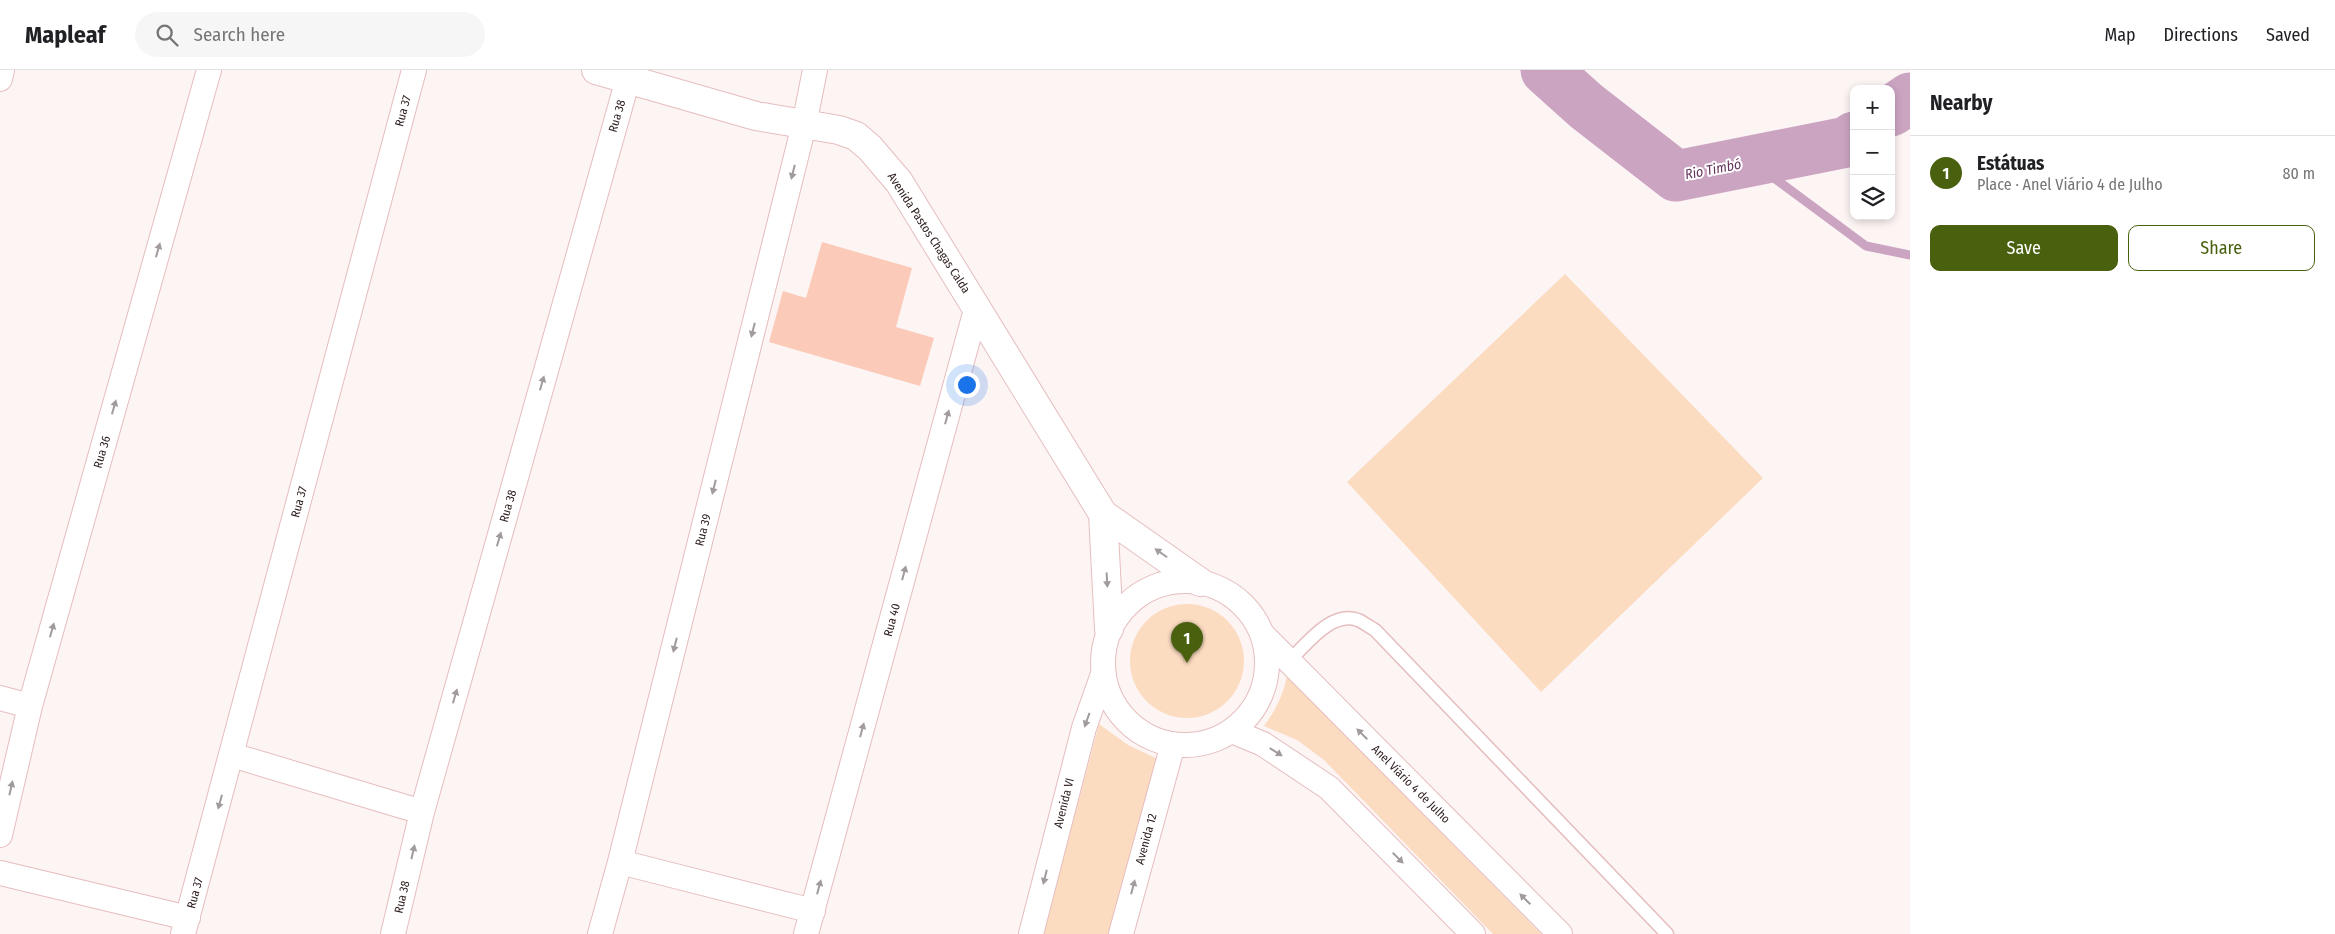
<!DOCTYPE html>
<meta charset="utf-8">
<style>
:root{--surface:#fff;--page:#f6f6f6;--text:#202124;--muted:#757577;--line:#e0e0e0;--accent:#49610f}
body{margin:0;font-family:"Fira Sans Condensed",sans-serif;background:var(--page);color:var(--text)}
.controls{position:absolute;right:15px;top:15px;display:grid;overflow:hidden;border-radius:10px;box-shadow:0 2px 8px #0003}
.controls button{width:45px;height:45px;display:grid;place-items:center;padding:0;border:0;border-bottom:1px solid var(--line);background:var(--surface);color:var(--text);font:25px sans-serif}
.you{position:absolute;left:966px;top:314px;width:18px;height:18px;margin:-12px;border:4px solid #fff;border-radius:50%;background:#1a73e8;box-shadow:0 0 0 8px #1a73e833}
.badge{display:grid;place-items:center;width:32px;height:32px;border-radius:50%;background:var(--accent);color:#fff;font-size:16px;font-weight:700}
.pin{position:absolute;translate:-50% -41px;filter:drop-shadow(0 1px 2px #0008)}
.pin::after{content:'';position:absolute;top:26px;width:18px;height:15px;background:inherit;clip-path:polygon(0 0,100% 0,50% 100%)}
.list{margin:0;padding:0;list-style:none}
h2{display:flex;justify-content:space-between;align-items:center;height:65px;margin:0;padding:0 20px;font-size:21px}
h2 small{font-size:16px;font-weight:400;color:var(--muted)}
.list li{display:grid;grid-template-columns:32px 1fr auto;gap:15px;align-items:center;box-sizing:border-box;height:75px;padding:0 20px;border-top:1px solid var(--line)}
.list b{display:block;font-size:19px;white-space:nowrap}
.list p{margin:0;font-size:16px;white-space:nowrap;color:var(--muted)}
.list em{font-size:16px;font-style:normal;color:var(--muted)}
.actions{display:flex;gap:10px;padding:15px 20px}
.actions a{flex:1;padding:11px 0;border:1px solid var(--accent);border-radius:10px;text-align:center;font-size:18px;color:var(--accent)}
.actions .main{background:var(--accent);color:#fff}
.icon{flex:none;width:28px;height:28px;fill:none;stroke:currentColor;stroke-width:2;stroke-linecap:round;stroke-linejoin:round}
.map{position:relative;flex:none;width:1910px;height:864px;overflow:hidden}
header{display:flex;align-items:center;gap:30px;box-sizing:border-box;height:70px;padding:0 25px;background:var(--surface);border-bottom:1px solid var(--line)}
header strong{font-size:24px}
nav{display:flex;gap:28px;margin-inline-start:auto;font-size:18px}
.search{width:350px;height:45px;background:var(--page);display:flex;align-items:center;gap:12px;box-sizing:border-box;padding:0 18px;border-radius:28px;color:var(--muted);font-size:19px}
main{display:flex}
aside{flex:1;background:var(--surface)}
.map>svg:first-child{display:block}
.green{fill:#fcdcc1}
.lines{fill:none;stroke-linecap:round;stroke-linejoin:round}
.stream{stroke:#cba4c1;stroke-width:9}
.river{stroke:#cba4c1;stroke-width:51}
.building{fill:#fbcab9}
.service-casing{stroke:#e6bdbe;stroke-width:15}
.minor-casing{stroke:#e6bdbe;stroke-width:26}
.tertiary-casing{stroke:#e6bdbe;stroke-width:30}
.service{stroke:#fff;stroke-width:12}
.minor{stroke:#fff;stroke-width:24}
.tertiary{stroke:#fff;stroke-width:28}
.oneway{fill:#a19b9b}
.labels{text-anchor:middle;stroke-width:4;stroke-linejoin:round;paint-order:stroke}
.street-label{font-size:12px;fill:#2f2020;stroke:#fff}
.water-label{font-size:14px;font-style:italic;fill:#65345c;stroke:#fff}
</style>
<header>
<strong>Mapleaf</strong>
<div class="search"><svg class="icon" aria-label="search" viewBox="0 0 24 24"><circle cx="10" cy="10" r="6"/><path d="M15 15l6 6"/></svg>Search here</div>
<nav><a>Map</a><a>Directions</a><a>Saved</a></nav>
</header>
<main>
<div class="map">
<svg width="1910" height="864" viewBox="0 0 1910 864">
<rect width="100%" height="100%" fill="#fdf4f4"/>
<path class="green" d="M1565 204 1763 408 1541 622 1347 412Z
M1130 591a57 57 0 1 1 114 0a57 57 0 1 1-114 0Z
M1287 606 1541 864H1493L1324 690 1297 670 1264 656C1276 640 1283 625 1287 606Z
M1099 654 1128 675 1158 689 1111 864H1043Z"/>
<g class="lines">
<path class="stream" d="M1751 91 1866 176 1910 185"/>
<path class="river" d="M1546 0 1586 36 1676 106 1847 72 1854 67
M1891 41 1910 28"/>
</g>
<path class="building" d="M822 172 912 198 896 257 934 268 920 316 769 272 783 221 806 228Z"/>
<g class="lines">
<defs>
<path id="service" d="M1289 591C1306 575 1331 540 1358 550 1363 552 1369 557 1375 560L1667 864"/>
<path id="minor" d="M0 9 2 0
M1103 593a82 82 0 1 1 164 0a82 82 0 1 1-164 0Z
M1262 564 1560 864
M0 628 30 636
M1232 661 1263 674 1329 718 1473 864
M232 685 422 742
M0 765 30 636 209 0
M620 792 813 841
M0 803 188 848
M183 864 414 0
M393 864 422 742 628 9
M600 864 620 792 804 55 815 0
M806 864 977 236
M1031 864 1084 658 1103 604
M1121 864 1173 674"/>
<path id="tertiary" d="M596 0 756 46 839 60 856 66 870 78 899 112 1103 444 1200 512
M1103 444 1109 559"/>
</defs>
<use href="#service" class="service-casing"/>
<use href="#minor" class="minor-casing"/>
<use href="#tertiary" class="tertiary-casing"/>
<use href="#service" class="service"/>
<use href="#minor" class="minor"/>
<use href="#tertiary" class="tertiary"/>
</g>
<defs><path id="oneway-solid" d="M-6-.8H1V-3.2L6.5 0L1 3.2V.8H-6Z" transform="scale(1.25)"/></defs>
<g class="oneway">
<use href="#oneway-solid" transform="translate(793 102) rotate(104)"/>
<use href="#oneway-solid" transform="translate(158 180) rotate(-74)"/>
<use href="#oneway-solid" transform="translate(753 260) rotate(104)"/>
<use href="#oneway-solid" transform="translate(542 313) rotate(-74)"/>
<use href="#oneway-solid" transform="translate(114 337) rotate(-74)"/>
<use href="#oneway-solid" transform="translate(947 347) rotate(-75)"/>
<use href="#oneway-solid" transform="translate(714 417) rotate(104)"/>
<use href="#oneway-solid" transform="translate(499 469) rotate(-74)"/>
<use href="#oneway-solid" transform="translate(1161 483) rotate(-145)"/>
<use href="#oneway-solid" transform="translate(904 503) rotate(-75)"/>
<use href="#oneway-solid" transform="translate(1107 510) rotate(87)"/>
<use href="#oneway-solid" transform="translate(52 560) rotate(-74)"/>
<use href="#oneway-solid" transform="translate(675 575) rotate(104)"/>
<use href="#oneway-solid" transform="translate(455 626) rotate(-74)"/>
<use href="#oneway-solid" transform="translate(1087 650) rotate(110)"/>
<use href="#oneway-solid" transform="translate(862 660) rotate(-75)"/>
<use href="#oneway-solid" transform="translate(1362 664) rotate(-135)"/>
<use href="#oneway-solid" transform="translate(1276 682) rotate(32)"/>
<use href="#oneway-solid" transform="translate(11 718) rotate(-77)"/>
<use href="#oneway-solid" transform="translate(220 732) rotate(105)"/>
<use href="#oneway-solid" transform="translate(413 782) rotate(-77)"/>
<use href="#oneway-solid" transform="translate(1398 788) rotate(45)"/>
<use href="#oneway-solid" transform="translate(1045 807) rotate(104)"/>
<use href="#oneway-solid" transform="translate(819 817) rotate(-75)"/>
<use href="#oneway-solid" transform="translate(1133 817) rotate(-75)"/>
<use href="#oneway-solid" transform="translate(1525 829) rotate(-135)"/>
</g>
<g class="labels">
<g class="street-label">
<text transform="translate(403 41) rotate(-75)" y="4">Rua 37</text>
<text transform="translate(617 46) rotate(-74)" y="4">Rua 38</text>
<text transform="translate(929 163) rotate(57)" y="4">Avenida Pastos Chagas Calda</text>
<text transform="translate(102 382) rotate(-74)" y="4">Rua 36</text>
<text transform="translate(299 432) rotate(-75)" y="4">Rua 37</text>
<text transform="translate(508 436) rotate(-74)" y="4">Rua 38</text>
<text transform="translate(703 460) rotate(-76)" y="4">Rua 39</text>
<text transform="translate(892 550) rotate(-75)" y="4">Rua 40</text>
<text transform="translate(1411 714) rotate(45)" y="4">Anel Viário 4 de Julho</text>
<text transform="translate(1064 733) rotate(-76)" y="4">Avenida VI</text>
<text transform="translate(1146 769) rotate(-75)" y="4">Avenida 12</text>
<text transform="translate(195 823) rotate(-75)" y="4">Rua 37</text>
<text transform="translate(402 827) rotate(-77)" y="4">Rua 38</text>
</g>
<g class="water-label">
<text transform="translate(1713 99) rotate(-11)" y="5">Rio Timbó</text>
</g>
</g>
</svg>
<div class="controls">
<button>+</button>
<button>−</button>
<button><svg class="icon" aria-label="layers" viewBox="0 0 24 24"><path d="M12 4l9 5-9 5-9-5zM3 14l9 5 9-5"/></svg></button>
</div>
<div class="you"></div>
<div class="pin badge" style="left:1187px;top:593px">1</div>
</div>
<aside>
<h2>Nearby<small></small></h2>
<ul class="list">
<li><span class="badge">1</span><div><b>Estátuas</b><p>Place · Anel Viário 4 de Julho</p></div><em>80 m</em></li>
</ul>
<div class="actions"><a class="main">Save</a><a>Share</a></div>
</aside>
</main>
